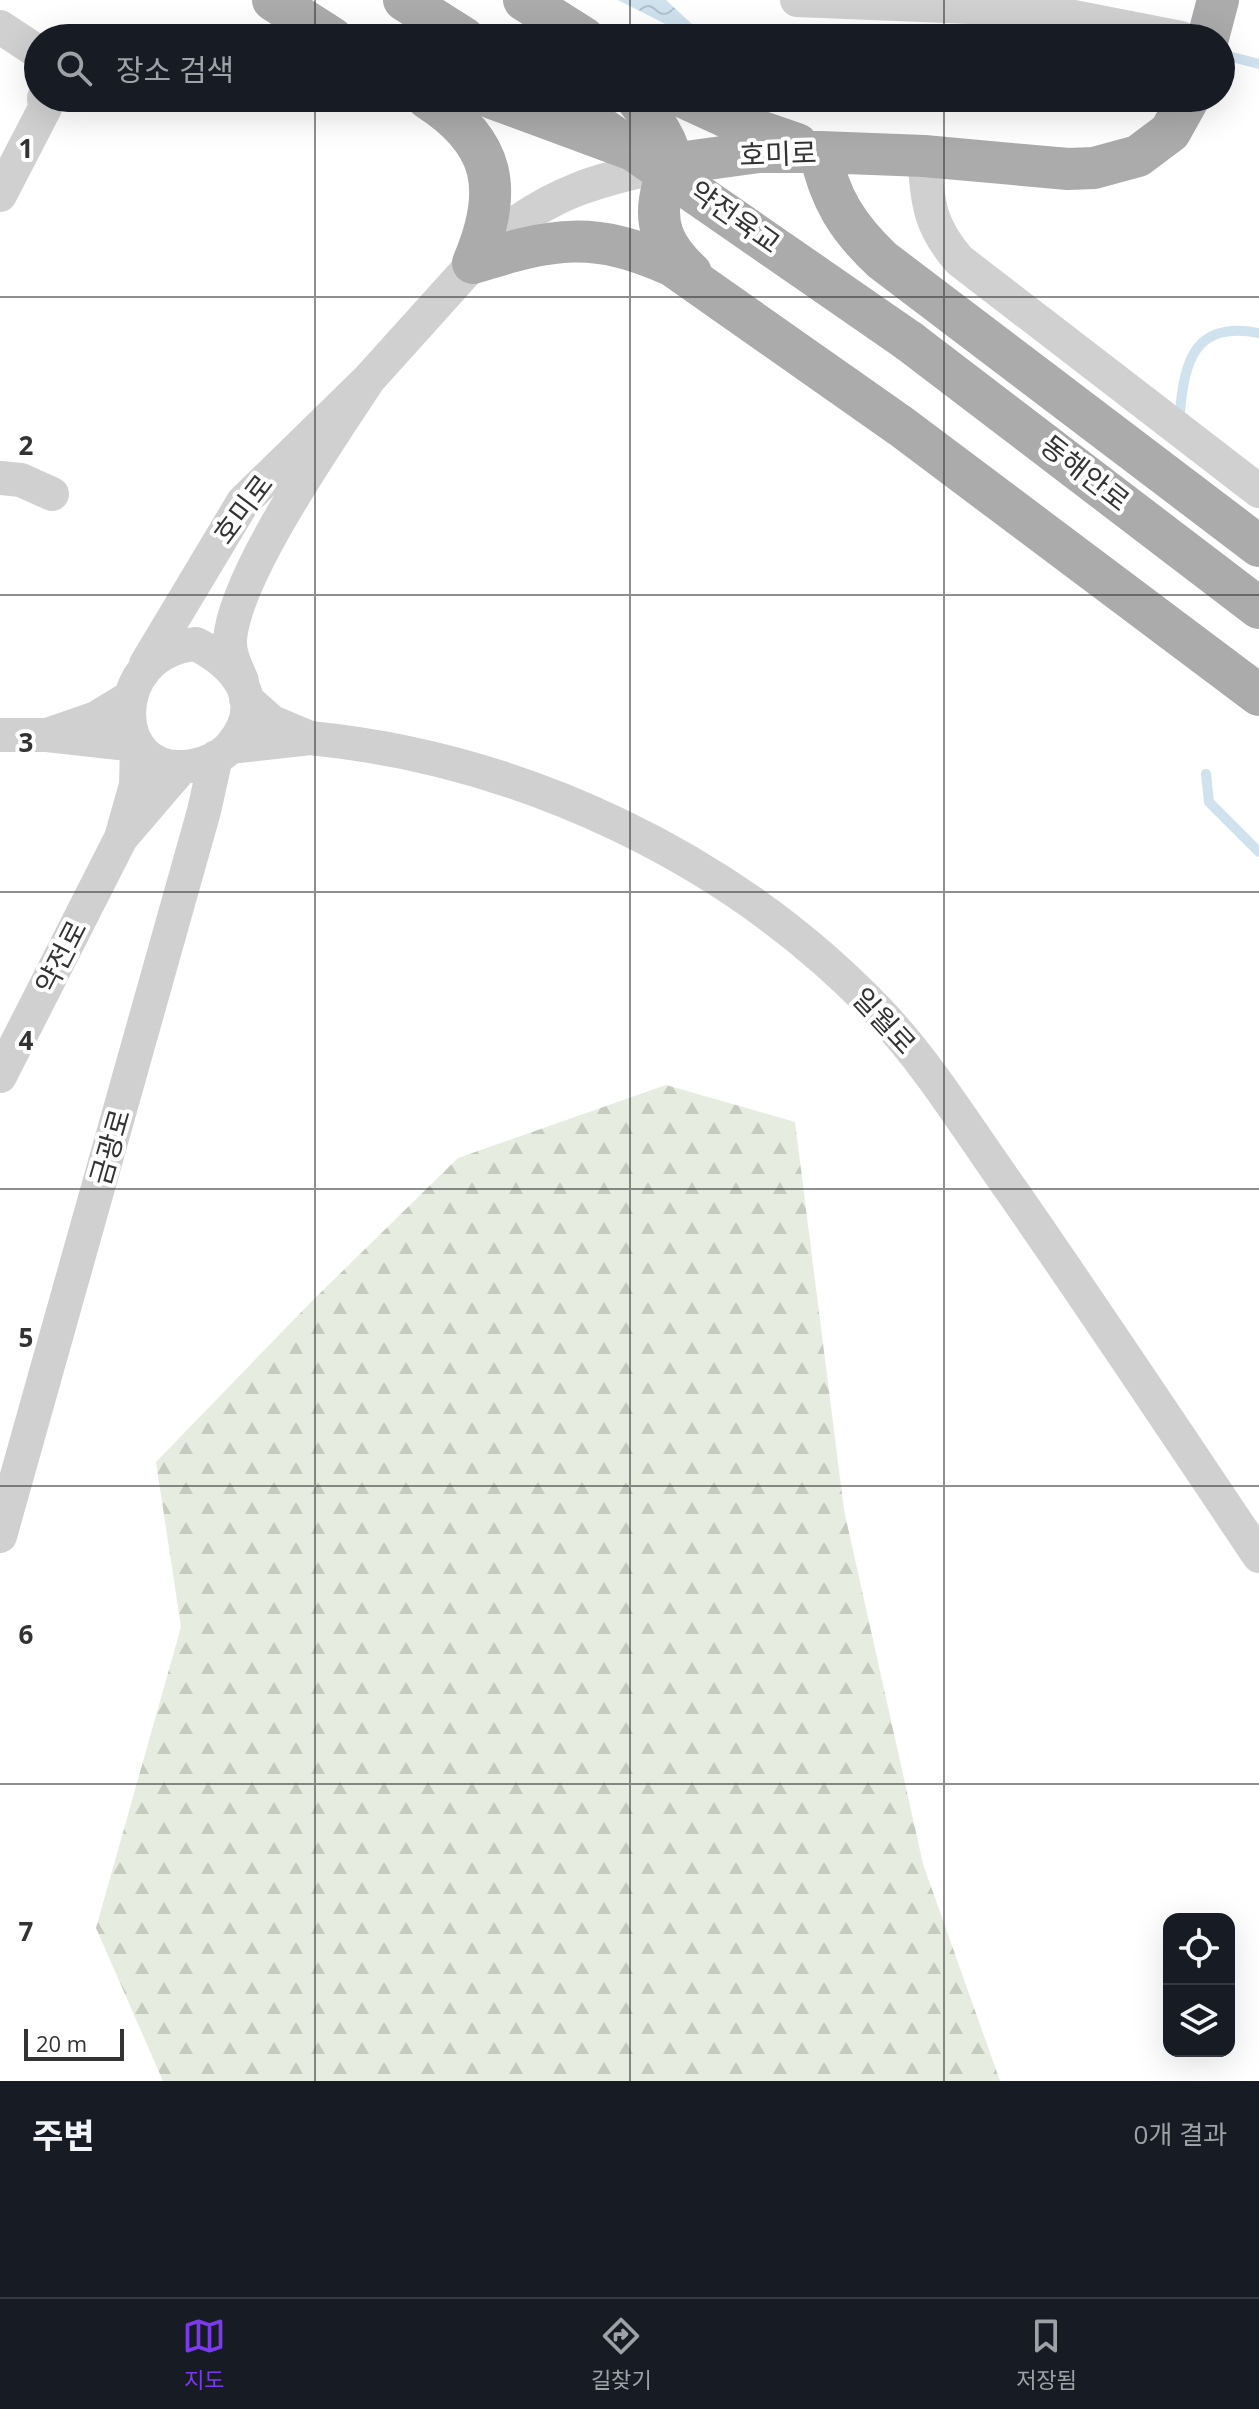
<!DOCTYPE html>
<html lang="ko">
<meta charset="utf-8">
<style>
:root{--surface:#171b24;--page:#242831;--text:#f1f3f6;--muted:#9ea1a6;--line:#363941;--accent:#7c3aed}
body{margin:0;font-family:"Open Sans","Noto Sans KR",sans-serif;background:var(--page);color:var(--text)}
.controls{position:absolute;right:24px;bottom:24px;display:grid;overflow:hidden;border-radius:16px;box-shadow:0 8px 32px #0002}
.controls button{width:72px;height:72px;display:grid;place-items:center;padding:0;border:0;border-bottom:2px solid var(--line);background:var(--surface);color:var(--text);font:40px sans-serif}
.scale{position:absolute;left:24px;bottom:20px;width:100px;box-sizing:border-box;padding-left:8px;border:4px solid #333;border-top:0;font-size:22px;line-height:28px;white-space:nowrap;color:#333;-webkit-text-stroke:6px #fff;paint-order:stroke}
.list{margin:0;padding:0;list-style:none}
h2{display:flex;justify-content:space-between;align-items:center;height:104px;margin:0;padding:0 32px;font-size:34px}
h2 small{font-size:26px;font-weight:400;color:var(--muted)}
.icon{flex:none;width:44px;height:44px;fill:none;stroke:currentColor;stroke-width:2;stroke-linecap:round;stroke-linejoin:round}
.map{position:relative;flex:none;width:1259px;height:2081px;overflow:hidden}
.search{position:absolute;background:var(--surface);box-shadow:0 8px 32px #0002;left:24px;right:24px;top:24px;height:88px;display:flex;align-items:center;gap:20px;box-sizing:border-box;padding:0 28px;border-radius:44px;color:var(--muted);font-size:30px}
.sheet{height:216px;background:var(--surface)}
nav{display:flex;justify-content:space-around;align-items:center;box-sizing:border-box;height:112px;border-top:2px solid var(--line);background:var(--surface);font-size:22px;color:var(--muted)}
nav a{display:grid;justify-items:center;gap:4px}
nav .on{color:var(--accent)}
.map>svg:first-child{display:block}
.forest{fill:url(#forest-firs)}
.water{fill:url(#water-waves)}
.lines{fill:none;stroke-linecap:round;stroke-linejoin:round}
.stream{stroke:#cfe2ee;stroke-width:10}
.minor{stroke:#d0d0d0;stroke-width:34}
.major{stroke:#ababab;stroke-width:42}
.major-bridge{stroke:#ababab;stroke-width:42}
.grid{fill:none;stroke:#333;stroke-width:2;stroke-opacity:0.55}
.labels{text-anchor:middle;stroke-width:8;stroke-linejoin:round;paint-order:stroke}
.street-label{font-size:28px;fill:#333;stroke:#fff}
.grid-label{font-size:26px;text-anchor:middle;font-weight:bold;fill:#333;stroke:#fff;stroke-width:8;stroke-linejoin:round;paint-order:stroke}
</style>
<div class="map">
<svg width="1259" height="2081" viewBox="0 0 1259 2081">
<defs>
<pattern id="forest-firs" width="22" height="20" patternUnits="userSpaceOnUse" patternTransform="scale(2)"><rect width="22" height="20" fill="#e6ecdf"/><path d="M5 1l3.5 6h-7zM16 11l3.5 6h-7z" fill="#c6cbc0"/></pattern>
<pattern id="water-waves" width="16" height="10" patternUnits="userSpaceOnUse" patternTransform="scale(2)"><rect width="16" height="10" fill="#cfe2ee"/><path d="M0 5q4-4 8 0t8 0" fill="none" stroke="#b2c2cd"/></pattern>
</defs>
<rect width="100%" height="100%" fill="#fff"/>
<path class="forest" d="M666 1085 795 1122 844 1510 923 1864 1000 2081H163L96 1928 181 1627 156 1462 312 1301 458 1158Z"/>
<path class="water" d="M618 0H666L707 38H693Z"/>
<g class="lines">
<path class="stream" d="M1224 55 1259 64
M1180 411C1185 358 1196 321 1259 333
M1206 774 1209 802 1259 852"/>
<path class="minor" d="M797 0 970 7
M969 0 970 7 1069 16 1181 38
M0 27 38 52
M924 156C928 202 928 224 959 260L1259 491
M0 195 45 108 44 98
M369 379 496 238C553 191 600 179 671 164
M0 478 21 480 52 494
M196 644C237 665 269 703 230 747 221 757 205 764 192 766 108 780 107 651 196 644Z
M146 664 243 502 369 379C331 438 236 572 230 639 229 654 236 667 242 681
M129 698 96 718 47 735 137 745 136 785 121 838 181 768
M0 735H47
M310 738C522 759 731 857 879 1012 930 1066 969 1131 1012 1191 1096 1312 1177 1434 1259 1556
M230 747 310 738 272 722 246 699
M0 1076 121 838
M0 1536 204 811 216 757"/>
<path class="major" d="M273 0 332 38
M404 0 464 38
M524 0 584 38
M1208 38 1218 0
M427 98C496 142 504 190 473 263
M492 98 671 164 759 152H820L924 156 1068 169 1094 168 1138 156 1170 132 1189 98
M636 98C649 115 670 140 671 163 671 170 665 179 663 186 652 224 664 248 691 273
M685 98 748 127 797 144
M820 152C829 198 848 228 882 260L1259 546
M473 263C553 238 594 230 673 266L902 427 1259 695
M909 341 1259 608"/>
<path class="major-bridge" d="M558 98 909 341"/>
</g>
<path class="grid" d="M315 0V38M630 0V38M944 0V38M315 98V2081M630 98V2081M944 98V2081M0 297H1259M0 595H1259M0 892H1259M0 1189H1259M0 1486H1259M0 1784H1259"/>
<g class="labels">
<g class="street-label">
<text transform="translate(778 154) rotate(-2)" y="10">호미로</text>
<text transform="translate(735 217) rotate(35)" y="10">약전육교</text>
<text transform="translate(1085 473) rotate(38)" y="10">동해안로</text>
<text transform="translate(243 509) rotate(-53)" y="10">호미로</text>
<text transform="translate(61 957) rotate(-63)" y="10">약전로</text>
<text transform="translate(884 1021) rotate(47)" y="10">일월로</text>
<text transform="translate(110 1147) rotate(-74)" y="10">금광로</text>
</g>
</g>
<g class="grid-label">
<text x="26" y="158">1</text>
<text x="26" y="455">2</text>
<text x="26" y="752">3</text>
<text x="26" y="1050">4</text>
<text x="26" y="1347">5</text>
<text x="26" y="1644">6</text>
<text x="26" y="1941">7</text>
</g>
</svg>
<div class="controls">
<button><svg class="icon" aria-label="locate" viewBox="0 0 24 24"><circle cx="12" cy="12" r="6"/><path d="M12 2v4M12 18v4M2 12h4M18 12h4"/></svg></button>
<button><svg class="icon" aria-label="layers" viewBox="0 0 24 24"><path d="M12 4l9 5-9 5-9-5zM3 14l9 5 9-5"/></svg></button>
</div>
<div class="scale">20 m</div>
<div class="search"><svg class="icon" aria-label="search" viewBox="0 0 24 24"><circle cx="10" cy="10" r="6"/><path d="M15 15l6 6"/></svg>장소 검색</div>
</div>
<section class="sheet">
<h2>주변<small>0개 결과</small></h2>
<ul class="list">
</ul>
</section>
<nav>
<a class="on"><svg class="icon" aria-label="map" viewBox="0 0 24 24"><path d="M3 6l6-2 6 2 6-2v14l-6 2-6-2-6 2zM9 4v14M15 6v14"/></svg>지도</a>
<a><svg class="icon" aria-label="directions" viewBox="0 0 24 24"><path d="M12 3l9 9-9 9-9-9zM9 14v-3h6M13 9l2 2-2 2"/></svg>길찾기</a>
<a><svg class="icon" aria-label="saved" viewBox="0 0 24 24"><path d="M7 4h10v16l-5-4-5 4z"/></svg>저장됨</a>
</nav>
